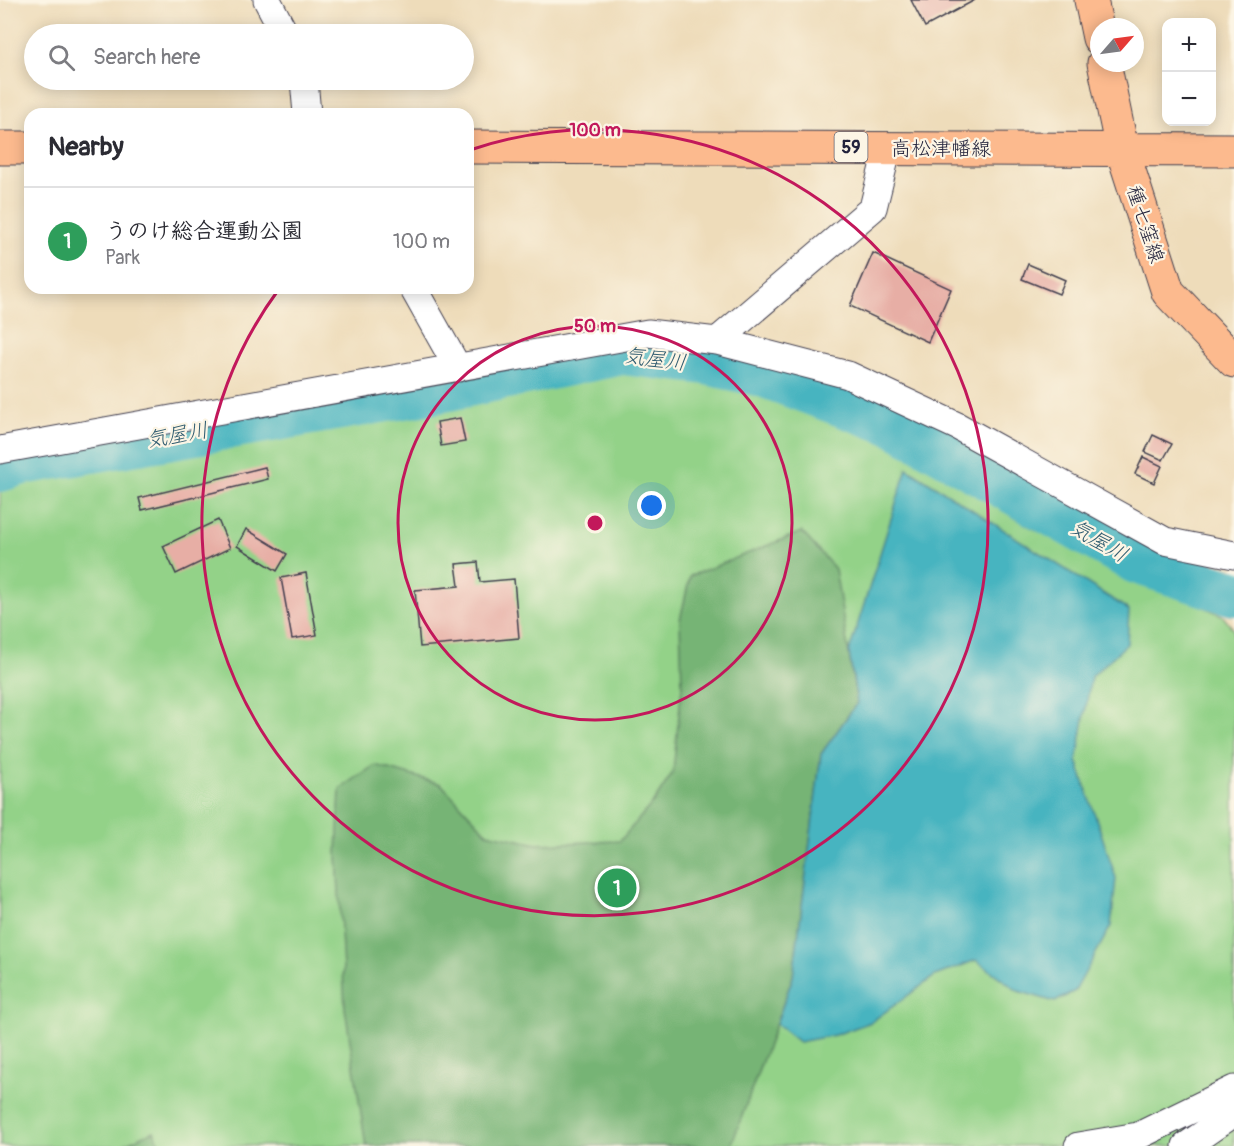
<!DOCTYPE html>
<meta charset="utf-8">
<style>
:root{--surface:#fff;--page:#f7f7f7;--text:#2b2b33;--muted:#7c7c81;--line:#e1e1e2;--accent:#111827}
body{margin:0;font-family:Pangolin,"Klee One",sans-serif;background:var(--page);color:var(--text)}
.controls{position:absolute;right:18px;top:18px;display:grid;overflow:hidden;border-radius:12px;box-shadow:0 3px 15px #0003}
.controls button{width:54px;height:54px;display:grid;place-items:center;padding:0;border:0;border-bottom:2px solid var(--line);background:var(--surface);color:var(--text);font:30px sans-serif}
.compass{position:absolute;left:1090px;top:18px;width:54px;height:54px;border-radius:50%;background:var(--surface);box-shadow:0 3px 15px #0003;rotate:62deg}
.you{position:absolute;left:652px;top:506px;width:21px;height:21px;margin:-15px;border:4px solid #fff;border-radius:50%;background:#1a73e8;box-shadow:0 0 0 9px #1a73e833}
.badge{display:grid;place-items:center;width:39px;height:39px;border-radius:50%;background:var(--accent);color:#fff;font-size:20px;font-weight:700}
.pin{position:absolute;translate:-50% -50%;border:3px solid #fff;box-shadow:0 2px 6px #0006}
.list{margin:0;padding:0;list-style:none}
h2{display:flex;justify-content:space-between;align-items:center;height:78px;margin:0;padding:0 24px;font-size:26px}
h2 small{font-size:20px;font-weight:400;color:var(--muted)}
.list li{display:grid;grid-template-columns:39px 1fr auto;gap:18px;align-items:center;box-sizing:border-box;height:108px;padding:0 24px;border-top:2px solid var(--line)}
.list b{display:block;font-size:22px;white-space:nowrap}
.list p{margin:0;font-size:20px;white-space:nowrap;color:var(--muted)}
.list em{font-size:20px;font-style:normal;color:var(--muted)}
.icon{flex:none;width:33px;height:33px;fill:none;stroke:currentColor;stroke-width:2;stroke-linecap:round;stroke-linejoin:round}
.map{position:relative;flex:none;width:1234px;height:1146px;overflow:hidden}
.search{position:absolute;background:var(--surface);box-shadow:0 3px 15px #0003;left:24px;top:24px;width:450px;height:66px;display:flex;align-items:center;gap:15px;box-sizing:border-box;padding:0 21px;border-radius:33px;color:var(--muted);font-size:22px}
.panel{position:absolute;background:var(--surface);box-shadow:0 3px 15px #0003;left:24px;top:108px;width:450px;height:186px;border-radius:18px}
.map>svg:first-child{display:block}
.green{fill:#93d288;stroke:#5a7a62;stroke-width:1.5}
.forest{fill:#76b474;stroke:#4c6b58;stroke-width:1.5}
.water{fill:#46b4c0;stroke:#346b7e;stroke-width:1.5}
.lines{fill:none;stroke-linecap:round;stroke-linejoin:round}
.river{stroke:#46b4c0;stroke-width:46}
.building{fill:#e7aea5}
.minor-casing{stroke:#413e4e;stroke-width:29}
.major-casing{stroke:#413e4e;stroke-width:35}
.minor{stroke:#fff;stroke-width:27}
.major{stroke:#fcba8e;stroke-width:33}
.ring{fill:none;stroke:#c2185b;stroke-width:3}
.labels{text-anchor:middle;stroke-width:4.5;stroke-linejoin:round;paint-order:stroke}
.shield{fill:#fcf5e5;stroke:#63616e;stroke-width:1.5}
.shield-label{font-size:18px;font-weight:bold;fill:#22223b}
.street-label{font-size:20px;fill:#22223b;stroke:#fcf5e5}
.water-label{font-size:21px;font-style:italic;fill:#305c70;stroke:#fcf5e5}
.centre{fill:#c2185b;stroke:#fcf5e5;stroke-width:3}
.ring-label{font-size:18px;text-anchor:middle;font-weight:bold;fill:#c2185b;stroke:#fcf5e5;stroke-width:4.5;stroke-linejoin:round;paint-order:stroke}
</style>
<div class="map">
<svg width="1234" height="1146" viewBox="0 0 1234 1146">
<rect width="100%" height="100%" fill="#fcf5e5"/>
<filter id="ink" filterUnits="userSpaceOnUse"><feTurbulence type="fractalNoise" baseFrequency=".0167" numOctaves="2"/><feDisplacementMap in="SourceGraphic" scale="12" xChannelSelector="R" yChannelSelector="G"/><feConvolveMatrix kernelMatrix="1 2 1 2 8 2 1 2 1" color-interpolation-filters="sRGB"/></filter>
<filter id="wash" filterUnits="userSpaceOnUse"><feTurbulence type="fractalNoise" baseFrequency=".008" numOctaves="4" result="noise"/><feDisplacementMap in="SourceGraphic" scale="24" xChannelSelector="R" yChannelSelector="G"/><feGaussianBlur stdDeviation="1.35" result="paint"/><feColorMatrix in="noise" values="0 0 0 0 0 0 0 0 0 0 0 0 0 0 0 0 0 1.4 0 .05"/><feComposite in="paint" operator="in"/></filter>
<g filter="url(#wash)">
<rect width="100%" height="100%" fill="#eedcba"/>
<path class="green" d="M622 365 762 388 856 422 1034 529 1222 615 1234 630V1146H0V489L21 482 446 402Z"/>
<path class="forest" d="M802 532 835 569 857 703 821 754 793 977 731 1146H366L345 1008 337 854 340 789 375 765 441 784 487 833 537 844 620 841 655 800 673 772 682 686 680 620 690 576Z
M154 1131 160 1146H120Z"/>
<path class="water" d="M907 468 1129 610 1127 644 1091 677 1077 761 1116 878 1111 926 1075 991 1055 1002 1018 991 976 960 935 976 871 1022 835 1035 799 1042 776 1024 793 977 821 754 857 703 849 652Z"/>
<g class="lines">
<path class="river" d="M0 469 22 462 444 389 622 352 706 362 762 374 893 423 1136 561 1233 593"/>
</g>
<g id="blocks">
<path class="building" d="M911 0H975L925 27Z
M873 253 951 289 928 342 850 306Z
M1028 264 1065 280 1059 294 1022 279Z
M460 418 465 442 441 446 437 422Z
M1153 435 1172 444 1163 460 1145 452Z
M1143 457 1162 466 1154 483 1135 474Z
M265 467 268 479 142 510 139 498Z
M218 520 230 548 176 574 163 546Z
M246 529 287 554 277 571 237 546Z
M478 562 480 582 514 579 519 638 420 647 415 590 459 586 456 564Z
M306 573 317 635 292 639 281 578Z"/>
</g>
</g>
<g filter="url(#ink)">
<use href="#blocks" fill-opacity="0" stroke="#413e4e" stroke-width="1.5"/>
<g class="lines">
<defs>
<path id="minor" d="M267 0 285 34
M304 80 307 114
M413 288 458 368
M717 341 873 208 888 147
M0 450 648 333 717 341 848 375 957 426 1165 541 1234 555
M1078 1146 1138 1136 1234 1089
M1186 1146 1234 1113"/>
<path id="major" d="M1091 0 1099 38
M1104 63 1122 149 1168 292 1234 361
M468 147 1234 150
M0 148H30"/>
</defs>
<use href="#minor" class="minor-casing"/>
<use href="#major" class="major-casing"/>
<use href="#minor" class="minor"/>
<use href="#major" class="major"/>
</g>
</g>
<g class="ring">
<circle cx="595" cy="523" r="197"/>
<path d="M470 150A393 393 0 1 1 279 289"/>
</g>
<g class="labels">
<rect class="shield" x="834.5" y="132" width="33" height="30" rx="4.5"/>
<g class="shield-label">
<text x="851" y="153">59</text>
</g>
<g class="street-label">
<text x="941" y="155">高松津幡線</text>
<text transform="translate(1146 224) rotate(72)" y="7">種七窪線</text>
</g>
<g class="water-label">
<text transform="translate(655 359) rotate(7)" y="7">気屋川</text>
<text transform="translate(177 435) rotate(-10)" y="7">気屋川</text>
<text transform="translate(1099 541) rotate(30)" y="7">気屋川</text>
</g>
</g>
<circle cx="595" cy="523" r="9" class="centre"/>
<g class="ring-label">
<text x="595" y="136">100 m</text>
<text x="595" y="332">50 m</text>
</g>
</svg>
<div class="controls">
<button>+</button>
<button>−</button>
</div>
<svg class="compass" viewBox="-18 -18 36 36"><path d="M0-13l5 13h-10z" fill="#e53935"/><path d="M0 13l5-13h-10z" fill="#7c7c81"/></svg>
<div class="you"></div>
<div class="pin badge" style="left:617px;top:888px;background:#2e9e5b">1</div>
<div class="search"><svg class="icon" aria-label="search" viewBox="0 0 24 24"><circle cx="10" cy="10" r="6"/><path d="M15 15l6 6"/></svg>Search here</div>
<section class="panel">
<h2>Nearby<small></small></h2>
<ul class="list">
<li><span class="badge" style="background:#2e9e5b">1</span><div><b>うのけ総合運動公園</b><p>Park</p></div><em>100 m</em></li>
</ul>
</section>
</div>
